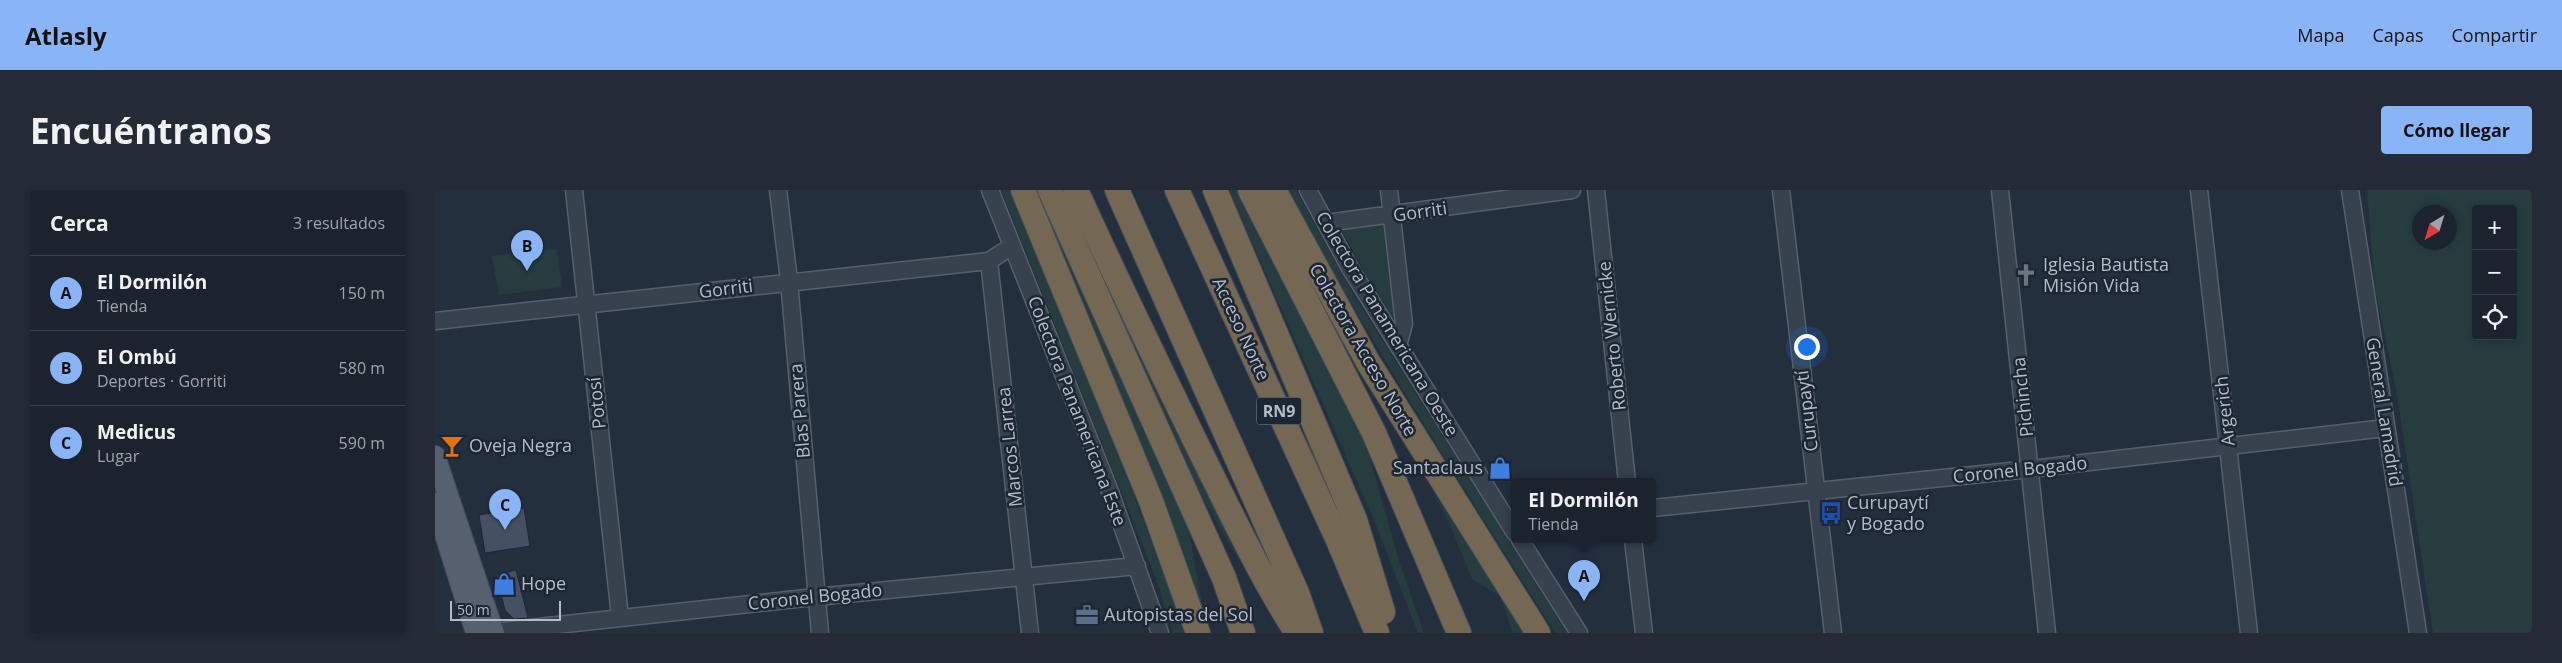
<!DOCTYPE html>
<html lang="es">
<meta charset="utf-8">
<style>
:root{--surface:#1b232e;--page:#242b36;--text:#f1f3f6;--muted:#a0a4aa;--line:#39404a;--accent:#8ab4f8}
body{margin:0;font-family:"Open Sans",sans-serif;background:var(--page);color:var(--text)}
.controls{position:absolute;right:15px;top:15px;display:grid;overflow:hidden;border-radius:5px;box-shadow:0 2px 8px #0003}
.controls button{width:45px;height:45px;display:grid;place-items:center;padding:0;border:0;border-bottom:1px solid var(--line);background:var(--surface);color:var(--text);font:25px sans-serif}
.compass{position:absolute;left:1977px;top:15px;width:45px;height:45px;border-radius:50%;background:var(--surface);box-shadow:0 2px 8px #0003;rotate:218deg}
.scale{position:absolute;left:15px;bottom:12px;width:111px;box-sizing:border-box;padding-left:5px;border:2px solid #b4bcc9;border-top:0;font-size:14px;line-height:18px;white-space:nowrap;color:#b4bcc9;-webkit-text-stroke:4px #1d2633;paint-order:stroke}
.you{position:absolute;left:1371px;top:156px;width:18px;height:18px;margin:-12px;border:4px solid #fff;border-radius:50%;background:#1a73e8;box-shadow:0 0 0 8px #1a73e833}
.badge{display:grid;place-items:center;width:32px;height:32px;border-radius:50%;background:var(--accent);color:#111;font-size:16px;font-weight:700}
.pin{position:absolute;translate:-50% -41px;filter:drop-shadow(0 1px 2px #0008)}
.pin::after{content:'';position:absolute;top:26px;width:18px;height:15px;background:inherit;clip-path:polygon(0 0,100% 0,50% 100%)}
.popup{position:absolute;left:1076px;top:288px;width:145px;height:65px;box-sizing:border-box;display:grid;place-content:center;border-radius:5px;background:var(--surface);filter:drop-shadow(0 1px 4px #0005);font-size:16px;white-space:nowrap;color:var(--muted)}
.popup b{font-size:19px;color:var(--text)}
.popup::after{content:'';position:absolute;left:50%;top:100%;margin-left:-10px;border:10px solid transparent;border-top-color:var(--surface)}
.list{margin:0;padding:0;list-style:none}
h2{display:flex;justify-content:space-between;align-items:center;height:65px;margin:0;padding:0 20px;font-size:21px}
h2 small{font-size:16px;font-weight:400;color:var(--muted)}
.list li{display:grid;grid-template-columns:32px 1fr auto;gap:15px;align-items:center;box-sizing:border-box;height:75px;padding:0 20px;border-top:1px solid var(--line)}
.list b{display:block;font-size:19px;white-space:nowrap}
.list p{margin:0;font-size:16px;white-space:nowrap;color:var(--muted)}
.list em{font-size:16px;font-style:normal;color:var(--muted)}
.icon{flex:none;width:28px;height:28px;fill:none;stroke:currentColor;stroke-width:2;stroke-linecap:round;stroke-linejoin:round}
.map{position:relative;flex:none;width:2097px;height:443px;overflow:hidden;border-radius:5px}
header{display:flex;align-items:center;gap:30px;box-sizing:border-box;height:70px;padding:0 25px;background:var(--accent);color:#111}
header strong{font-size:24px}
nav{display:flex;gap:28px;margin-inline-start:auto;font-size:18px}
.intro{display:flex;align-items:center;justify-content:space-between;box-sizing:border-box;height:120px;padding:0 30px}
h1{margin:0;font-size:35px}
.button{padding:12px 22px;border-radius:5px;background:var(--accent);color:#111;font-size:18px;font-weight:700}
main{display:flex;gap:30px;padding:0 30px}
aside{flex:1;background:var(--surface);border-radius:5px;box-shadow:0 2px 8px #0003}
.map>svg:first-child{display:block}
.green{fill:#263c3f;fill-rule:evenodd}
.building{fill:#455162;stroke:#1f2835}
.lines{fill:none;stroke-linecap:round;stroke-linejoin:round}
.minor-casing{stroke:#565f6c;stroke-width:19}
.major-casing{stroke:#414a57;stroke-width:22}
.highway-casing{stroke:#434c59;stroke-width:26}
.minor{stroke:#38414e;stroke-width:16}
.major{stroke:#56606e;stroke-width:20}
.highway{stroke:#746855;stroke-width:24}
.labels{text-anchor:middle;stroke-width:5;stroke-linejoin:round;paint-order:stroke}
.shield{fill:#1d2633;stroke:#878f9c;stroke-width:1}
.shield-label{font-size:16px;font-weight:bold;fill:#b4bcc9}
.street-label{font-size:18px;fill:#b4bcc9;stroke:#1d2633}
.poi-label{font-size:18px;fill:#b4bcc9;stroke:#1d2633;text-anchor:start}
</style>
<header>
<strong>Atlasly</strong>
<nav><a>Mapa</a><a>Capas</a><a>Compartir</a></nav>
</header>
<div class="intro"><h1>Encuéntranos</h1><a class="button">Cómo llegar</a></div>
<main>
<aside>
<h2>Cerca<small>3 resultados</small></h2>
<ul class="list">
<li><span class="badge">A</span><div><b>El Dormilón</b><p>Tienda</p></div><em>150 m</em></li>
<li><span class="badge">B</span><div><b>El Ombú</b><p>Deportes · Gorriti</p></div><em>580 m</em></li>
<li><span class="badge">C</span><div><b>Medicus</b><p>Lugar</p></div><em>590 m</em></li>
</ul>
</aside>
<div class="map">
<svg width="2097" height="443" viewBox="0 0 2097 443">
<rect width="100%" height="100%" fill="#242f3e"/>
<path class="green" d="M566 0H576L690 282 751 443H738L722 391Z
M600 0H609L742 296 754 341 767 415Z
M624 0H630L806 374 754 285Z
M794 0H811L928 243 964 371 989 443H983L939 330Z
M852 0H861L918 104 1132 443H1120C1028 297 935 152 852 0Z
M1932 0H2097V443H1998L1962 204 1940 98ZM2041 19H2078V146H2041ZM1984 22H2014V52H1984Z
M952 34 960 127 958 129 955 127 906 39Z
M122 59 127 97 64 105 57 66Z
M993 296 1032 350 1089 443H1078L1065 406 1037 389 1012 328Z"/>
<path class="building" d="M89 318 95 356 50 363 44 325Z
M81 380 93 428 79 429 70 420 61 385Z"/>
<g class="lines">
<defs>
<path id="minor" d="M139 0 185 427
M343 0 354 91 385 443
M555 0 674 299 725 443
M873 0 915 78 1080 343
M954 0 969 134 963 156
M1161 0 1192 292
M1346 0 1398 443
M1565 0 1612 443
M1764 0 1814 443
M1915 0 1983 443
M891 33 1137 0
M554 71 595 443
M0 131 554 71 577 56
M1218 318 1595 279 1951 238
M1085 350 1144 443
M1198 350 1209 443
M48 443 380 407 702 376"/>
<path id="major" d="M0 266 59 443
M0 313 41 443"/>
<path id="highway" d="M588 0 716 311 763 443
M615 0 789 388 808 443
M641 0C681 88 723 175 766 263 796 323 825 386 862 443
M682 0 862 403 876 443
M742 0 903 350 942 443
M780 0 920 330 948 422
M815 0 939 243 1024 443
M839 0 933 172 1103 443"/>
</defs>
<use href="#minor" class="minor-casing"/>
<use href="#major" class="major-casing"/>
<use href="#highway" class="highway-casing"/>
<use href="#minor" class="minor"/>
<use href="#major" class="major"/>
<use href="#highway" class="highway"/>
</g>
<defs>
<symbol id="church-bare" viewBox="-9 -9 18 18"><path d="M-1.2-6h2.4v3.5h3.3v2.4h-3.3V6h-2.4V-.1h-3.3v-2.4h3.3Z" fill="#6b7280" stroke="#1d2633" stroke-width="2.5" paint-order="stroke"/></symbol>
<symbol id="bar-bare" viewBox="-9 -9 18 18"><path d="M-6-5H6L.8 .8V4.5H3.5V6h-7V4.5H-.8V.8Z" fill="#e8710a" stroke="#1d2633" stroke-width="2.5" paint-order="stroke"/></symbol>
<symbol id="shop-bare" viewBox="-9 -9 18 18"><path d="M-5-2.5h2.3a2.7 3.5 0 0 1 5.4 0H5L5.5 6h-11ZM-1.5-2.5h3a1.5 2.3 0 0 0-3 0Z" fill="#3f7fe0" stroke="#1d2633" stroke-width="2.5" paint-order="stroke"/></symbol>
<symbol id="bus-bare" viewBox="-9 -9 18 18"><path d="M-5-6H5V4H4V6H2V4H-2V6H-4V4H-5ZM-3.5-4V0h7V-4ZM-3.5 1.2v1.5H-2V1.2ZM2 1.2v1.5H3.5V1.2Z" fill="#1a4fb4" stroke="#1d2633" stroke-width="2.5" paint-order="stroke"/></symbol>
<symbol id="office-bare" viewBox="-9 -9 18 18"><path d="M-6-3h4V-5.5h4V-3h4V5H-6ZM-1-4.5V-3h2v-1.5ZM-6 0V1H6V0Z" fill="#5c6f8a" stroke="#1d2633" stroke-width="2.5" paint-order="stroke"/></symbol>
</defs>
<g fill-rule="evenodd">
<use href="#church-bare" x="1575" y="69" width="32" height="32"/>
<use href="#bar-bare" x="1" y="240" width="32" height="32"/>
<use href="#shop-bare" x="1049" y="262" width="32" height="32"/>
<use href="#bus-bare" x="1380" y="307" width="32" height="32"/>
<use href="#shop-bare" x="53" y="378" width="32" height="32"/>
<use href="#office-bare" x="636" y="409" width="32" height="32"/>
</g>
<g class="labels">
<rect class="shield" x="821.5" y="207.5" width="45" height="27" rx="4"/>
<g class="shield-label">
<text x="844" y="227">RN9</text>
</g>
<g class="street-label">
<text transform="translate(985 22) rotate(-8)" y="6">Gorriti</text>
<text transform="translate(291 99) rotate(-7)" y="6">Gorriti</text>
<text transform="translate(952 134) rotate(59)" y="6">Colectora Panamericana Oeste</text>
<text transform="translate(806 139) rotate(65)" y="6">Acceso Norte</text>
<text transform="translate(1177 146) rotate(-96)" y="6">Roberto Wernicke</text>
<text transform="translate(928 160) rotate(60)" y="6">Colectora Acceso Norte</text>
<text transform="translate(1588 207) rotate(-96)" y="6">Pichincha</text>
<text transform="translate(162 213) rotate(-96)" y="6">Potosí</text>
<text transform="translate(365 221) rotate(-95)" y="6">Blas Parera</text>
<text transform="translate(642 221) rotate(69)" y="6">Colectora Panamericana Este</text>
<text transform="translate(1372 221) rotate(-97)" y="6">Curupaytí</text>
<text transform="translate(1790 221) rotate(-96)" y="6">Argerich</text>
<text transform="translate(1949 222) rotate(81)" y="6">General Lamadrid</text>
<text transform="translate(575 257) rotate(-96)" y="6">Marcos Larrea</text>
<text transform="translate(1585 280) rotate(-6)" y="6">Coronel Bogado</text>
<text transform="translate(380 407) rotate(-6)" y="6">Coronel Bogado</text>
</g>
<g class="poi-label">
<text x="1608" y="81">Iglesia Bautista<tspan x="1608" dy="21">Misión Vida</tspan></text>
<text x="34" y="262">Oveja Negra</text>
<text x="1048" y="284" text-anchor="end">Santaclaus</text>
<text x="1412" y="319">Curupaytí<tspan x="1412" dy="21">y Bogado</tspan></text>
<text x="86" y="400">Hope</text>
<text x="669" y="431">Autopistas del Sol</text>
</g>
</g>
</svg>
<div class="controls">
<button>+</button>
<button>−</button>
<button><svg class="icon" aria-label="locate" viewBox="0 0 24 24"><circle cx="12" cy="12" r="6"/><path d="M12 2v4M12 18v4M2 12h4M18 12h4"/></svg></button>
</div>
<svg class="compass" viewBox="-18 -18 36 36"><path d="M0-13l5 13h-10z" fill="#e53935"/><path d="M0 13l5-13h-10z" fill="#a0a4aa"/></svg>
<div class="scale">50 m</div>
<div class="you"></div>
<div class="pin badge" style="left:1149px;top:411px">A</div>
<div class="popup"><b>El Dormilón</b>Tienda</div>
<div class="pin badge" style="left:92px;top:81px">B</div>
<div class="pin badge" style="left:70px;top:340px">C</div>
</div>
</main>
